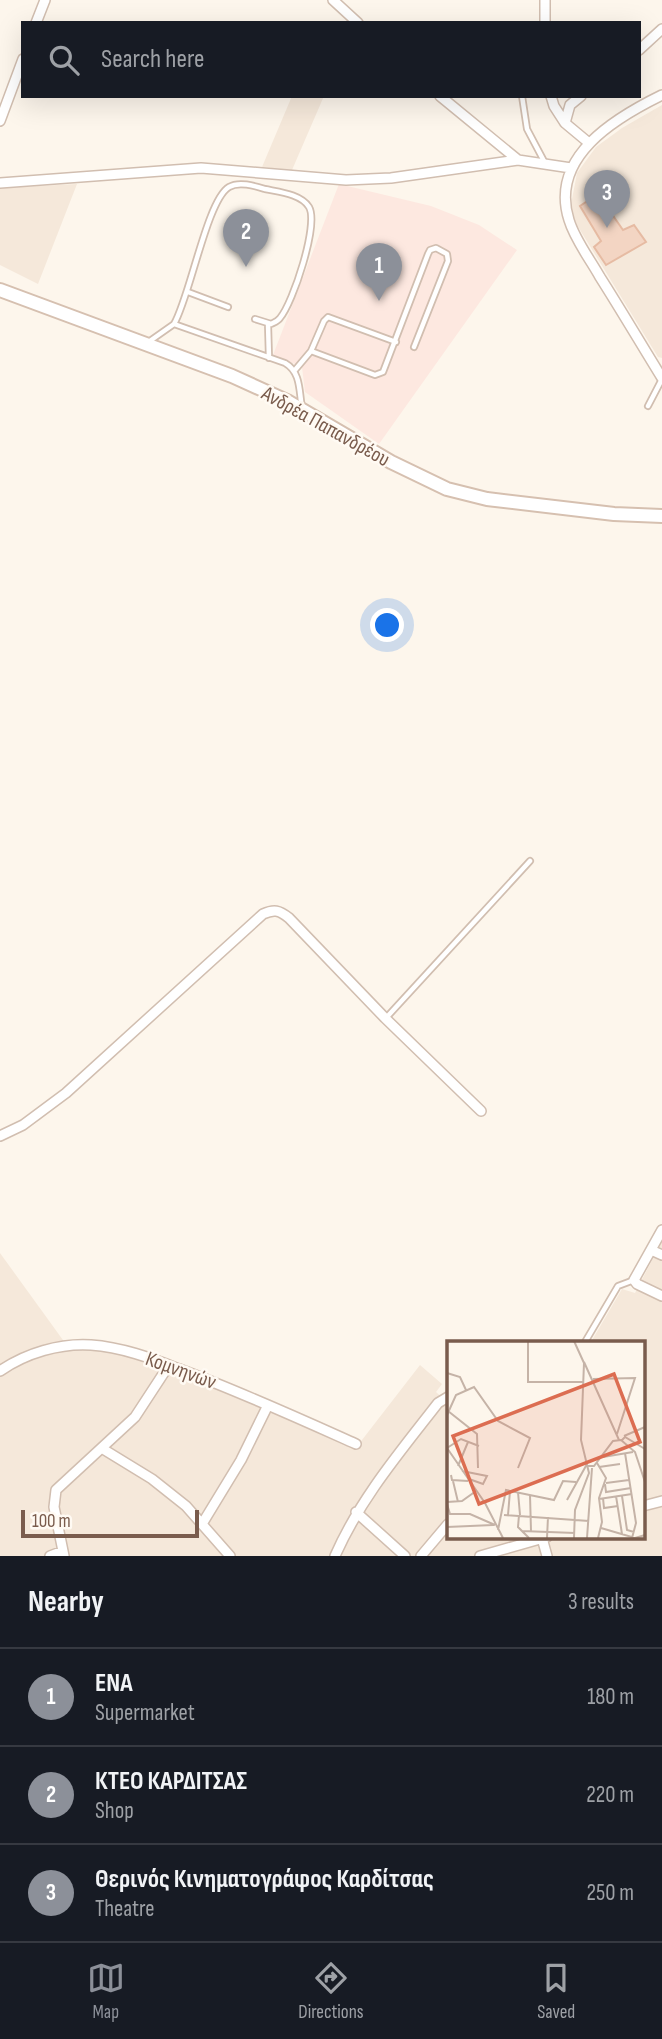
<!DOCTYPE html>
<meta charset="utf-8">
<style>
:root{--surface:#171b24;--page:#20242c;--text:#f1f3f6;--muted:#9ea1a6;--line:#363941;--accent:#8c9099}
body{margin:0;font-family:"Sofia Sans Condensed",sans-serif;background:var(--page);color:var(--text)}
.scale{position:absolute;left:21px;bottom:18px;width:178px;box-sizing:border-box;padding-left:7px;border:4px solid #7a5c4d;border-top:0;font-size:19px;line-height:24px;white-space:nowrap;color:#7a5c4d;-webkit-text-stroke:5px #fffaf3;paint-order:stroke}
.you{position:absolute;left:388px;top:626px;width:24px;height:24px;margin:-18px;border:5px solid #fff;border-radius:50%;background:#1a73e8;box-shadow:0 0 0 10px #1a73e833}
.badge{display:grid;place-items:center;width:46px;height:46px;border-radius:50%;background:var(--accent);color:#fff;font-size:23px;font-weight:700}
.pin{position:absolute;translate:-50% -58px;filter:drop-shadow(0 2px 4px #0008)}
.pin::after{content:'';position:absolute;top:37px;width:24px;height:21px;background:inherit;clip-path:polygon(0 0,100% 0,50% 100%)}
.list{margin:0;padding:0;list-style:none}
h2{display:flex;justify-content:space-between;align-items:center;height:91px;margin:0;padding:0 28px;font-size:30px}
h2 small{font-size:23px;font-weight:400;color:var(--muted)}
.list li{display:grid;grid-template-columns:46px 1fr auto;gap:21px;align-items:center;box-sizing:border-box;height:98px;padding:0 28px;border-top:2px solid var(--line)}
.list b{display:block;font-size:26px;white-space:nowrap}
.list p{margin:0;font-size:23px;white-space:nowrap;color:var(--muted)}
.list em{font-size:23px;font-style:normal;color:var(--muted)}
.icon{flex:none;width:38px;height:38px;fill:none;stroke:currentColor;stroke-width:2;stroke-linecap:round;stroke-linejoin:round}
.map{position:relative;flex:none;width:662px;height:1556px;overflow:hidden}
.search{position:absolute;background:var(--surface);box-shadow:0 7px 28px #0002;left:21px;right:21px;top:21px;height:77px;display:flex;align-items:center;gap:18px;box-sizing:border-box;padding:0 24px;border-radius:0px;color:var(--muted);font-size:26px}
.sheet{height:385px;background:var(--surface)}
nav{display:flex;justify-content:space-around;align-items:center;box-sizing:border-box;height:98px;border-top:2px solid var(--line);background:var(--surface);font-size:19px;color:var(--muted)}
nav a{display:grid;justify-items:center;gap:4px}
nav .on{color:var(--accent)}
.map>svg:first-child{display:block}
.residential{fill:#f5e8da}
.commercial{fill:#fde8e0}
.building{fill:#f3d5c3;stroke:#e6bba3;stroke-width:2}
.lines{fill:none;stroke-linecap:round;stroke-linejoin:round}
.lane-casing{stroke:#d1beb0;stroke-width:8}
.street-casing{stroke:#d1beb0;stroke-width:12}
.secondary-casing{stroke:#d6c0b0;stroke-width:16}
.lane{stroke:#fff;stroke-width:4.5}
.street{stroke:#fff;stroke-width:9}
.secondary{stroke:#fff;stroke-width:12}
.labels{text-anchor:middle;stroke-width:5;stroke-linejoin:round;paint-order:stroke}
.street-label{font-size:21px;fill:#7a5c4d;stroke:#fffaf3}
.inset-road{fill:none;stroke:#c5b3a7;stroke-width:2}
.view{fill:#dc6d51;fill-opacity:0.15;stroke:#dc6d51;stroke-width:3.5}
.inset-edge{fill:none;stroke:#7a5c4d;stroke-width:3.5}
</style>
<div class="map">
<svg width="662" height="1556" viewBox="0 0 662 1556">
<rect width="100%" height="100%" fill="#fdf6ec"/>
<path class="residential" d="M292 96H324L292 170 262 167Z
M662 105V358L658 357 577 225 572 213V199L577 173 596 147 622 128Z
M77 184 38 284 0 265V188Z
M662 1241V1556H0V1253L68 1347 99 1348 139 1357 233 1395 355 1449 420 1365 442 1384 436 1392 448 1403V1537H643V1342H591L622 1289 635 1293Z"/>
<path class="commercial" d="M339 184 431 206 479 225 517 250 379 444 305 392 302 367 273 355Z"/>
<path class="building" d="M598 194 623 230 634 225 646 242 606 265 594 247 601 241 580 206Z"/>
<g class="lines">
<defs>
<path id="lane" d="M522 96 527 129 545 163
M188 292 228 307
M174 324C190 297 207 200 229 187 239 181 255 186 265 189 279 192 301 194 309 207 319 224 293 303 280 318 278 321 275 322 271 324L255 319
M268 324 269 358
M147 343 174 324 285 363C301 372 299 391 302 408
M311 351 375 375 383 372 428 254 430 250 436 248 447 254 448 261 414 347
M295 370 311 351 324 321 328 317 396 342
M648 406 662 379
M386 1018 530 861
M585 1342 618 1286 634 1280"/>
<path id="street" d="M333 0 358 23
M545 0V23
M36 23 45 0
M639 50 662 29
M662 95C615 118 549 157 569 220 575 240 590 259 600 277 621 310 641 344 662 378
M440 96 518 160
M551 96 554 106 565 123
M581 96 570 105 565 123 589 143
M0 121 23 59
M0 183 201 168 346 180 391 178 518 160 571 168
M0 1136 23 1125 66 1093 263 914C274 909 279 910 289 918L385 1018 481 1111
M662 1230 634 1280 637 1284 662 1296
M651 1250 662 1255
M0 1371C26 1353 60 1343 91 1345 121 1347 151 1358 179 1369 239 1391 298 1418 356 1444
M103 1449 152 1479 186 1506 230 1556
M643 1506 662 1501
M356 1512 405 1556
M202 1524 241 1460 268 1405
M542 1538 547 1556
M50 1556 63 1551
M64 1556 54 1507 56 1490 135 1417 169 1365
M335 1556C360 1499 400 1452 438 1403L448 1397
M421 1556 448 1524
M480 1556 547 1537"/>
<path id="secondary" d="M0 290 232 376 287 401 391 462 447 489 487 499 614 514 662 516"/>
</defs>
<use href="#lane" class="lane-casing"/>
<use href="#street" class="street-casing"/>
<use href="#secondary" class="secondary-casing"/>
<use href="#lane" class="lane"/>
<use href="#street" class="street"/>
<use href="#secondary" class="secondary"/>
</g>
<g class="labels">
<g class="street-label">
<text transform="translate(326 426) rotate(29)" y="7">Ανδρέα Παπανδρέου</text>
<text transform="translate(181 1370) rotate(20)" y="7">Κομνηνών</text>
</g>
</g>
<g transform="translate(447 1341)">
<rect width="198" height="198" fill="#fdf6ec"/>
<path class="inset-road" d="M81 0V41H136M94 0H118M127 0 137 22 134 99 142 132 128 169 127 197M137 21 172 99M0 32 13 36 19 49M146 38 188 37 170 93M1 70 30 93 31 127M0 74 9 54 27 46 51 80 83 97 71 127M177 95 198 86M175 99 178 96 198 108M0 107 38 162 56 197M0 107 14 98 32 105M178 112 189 182 185 197M156 116 186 111M150 122 159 137 152 157 155 181 151 197M11 125 21 101M141 125H147L166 100 174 99 188 111 198 141M152 126 173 123M15 130 40 135 36 143 22 138M4 134 5 139 21 140M6 140 11 161M159 142 182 139M158 143 159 151 184 147M71 151 73 174M83 154 84 190M169 155 175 193M175 155 180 189 187 191M156 157 157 167 171 165M152 158 185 153M120 159 140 123M0 161 15 160 29 150M0 163 3 173H23L48 184M57 174 142 180M61 174 63 150M72 174 71 186 82 197M0 186 46 184M154 187 188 197 198 194M51 189 59 149 107 159 116 140 129 141M75 190 128 192M100 197 101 176M140 197 145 127"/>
<path class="view" d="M167 33 193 101 32 163 6 95Z"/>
<rect width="198" height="198" class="inset-edge"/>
</g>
</svg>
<div class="scale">100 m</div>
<div class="you"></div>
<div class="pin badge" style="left:379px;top:301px">1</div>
<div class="pin badge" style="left:246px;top:267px">2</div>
<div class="pin badge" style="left:607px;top:228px">3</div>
<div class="search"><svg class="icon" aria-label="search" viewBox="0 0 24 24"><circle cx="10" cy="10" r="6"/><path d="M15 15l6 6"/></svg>Search here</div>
</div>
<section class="sheet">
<h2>Nearby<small>3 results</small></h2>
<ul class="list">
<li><span class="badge">1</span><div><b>ΕΝΑ</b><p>Supermarket</p></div><em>180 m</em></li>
<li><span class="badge">2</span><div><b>ΚΤΕΟ ΚΑΡΔΙΤΣΑΣ</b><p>Shop</p></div><em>220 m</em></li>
<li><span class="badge">3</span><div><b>Θερινός Κινηματογράφος Καρδίτσας</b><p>Theatre</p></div><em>250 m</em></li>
</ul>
</section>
<nav>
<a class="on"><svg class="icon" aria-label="map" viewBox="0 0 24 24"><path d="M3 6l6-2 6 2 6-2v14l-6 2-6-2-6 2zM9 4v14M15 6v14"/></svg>Map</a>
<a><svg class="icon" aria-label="directions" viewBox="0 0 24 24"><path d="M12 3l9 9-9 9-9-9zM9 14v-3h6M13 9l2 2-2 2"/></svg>Directions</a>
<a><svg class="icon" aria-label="saved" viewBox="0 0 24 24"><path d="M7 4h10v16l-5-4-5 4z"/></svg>Saved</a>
</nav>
